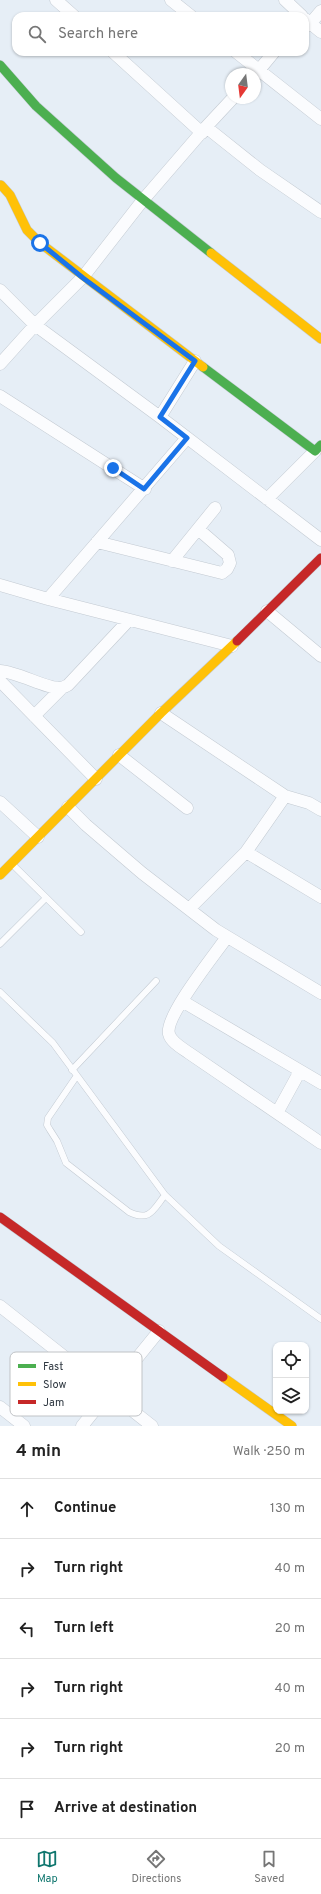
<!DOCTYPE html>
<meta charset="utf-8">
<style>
:root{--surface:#fff;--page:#f2f2f2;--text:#222;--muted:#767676;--line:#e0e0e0;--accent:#0f766e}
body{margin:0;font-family:Overpass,sans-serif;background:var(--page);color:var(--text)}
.controls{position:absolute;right:12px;bottom:12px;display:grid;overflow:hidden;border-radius:8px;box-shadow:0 1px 3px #0004}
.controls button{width:36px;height:36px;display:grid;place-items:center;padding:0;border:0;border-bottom:1px solid var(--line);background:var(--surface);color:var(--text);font:20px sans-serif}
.compass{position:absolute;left:225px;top:68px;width:36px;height:36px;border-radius:50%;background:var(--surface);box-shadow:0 1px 3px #0004;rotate:194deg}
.stop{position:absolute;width:12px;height:12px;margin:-9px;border:3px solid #1a73e8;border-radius:50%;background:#fff}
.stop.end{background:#1a73e8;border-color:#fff;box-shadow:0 1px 4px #0008}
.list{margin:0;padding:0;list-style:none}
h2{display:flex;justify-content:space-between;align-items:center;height:52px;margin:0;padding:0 16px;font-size:17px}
h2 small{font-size:13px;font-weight:400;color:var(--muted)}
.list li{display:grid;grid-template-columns:26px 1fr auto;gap:12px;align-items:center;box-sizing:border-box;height:60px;padding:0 16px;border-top:1px solid var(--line)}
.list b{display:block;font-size:15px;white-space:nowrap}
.list em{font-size:13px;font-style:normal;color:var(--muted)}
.icon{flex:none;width:22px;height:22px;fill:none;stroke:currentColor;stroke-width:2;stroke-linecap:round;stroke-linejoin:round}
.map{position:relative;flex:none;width:321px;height:1426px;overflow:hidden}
.search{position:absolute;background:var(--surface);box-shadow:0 1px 3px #0004;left:12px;right:12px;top:12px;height:44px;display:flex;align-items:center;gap:10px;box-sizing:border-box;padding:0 14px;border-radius:12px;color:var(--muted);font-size:15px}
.sheet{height:412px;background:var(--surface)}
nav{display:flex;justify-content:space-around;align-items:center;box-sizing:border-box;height:56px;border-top:1px solid var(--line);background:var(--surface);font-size:11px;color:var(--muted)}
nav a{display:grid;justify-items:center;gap:2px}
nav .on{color:var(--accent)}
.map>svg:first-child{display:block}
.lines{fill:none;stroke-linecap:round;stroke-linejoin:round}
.lane-casing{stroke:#c3cad2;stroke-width:7}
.street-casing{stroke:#c3cad2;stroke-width:13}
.fast-casing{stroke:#c3cad2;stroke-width:10}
.slow-casing{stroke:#c3cad2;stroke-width:10}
.jam-casing{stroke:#c3cad2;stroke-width:10}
.lane{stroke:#fbfcfe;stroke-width:6}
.street{stroke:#fbfcfe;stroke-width:12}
.fast{stroke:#4caf50;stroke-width:9}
.slow{stroke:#ffc107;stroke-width:9}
.jam{stroke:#c62828;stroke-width:9}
.route{stroke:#1a73e8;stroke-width:5}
.key{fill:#fff;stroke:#c0c3c6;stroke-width:1}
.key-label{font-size:11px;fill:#2e3740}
</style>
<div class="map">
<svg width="321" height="1426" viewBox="0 0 321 1426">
<rect width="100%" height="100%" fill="#e6eef6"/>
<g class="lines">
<defs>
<path id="lane" d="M12 864 81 932
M0 944 46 898
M0 992 53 1043 165 1195 219 1246 321 1319
M72 1070 156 981
M76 1077 48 1118 47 1125 50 1130 57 1141 66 1163 129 1212C150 1222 153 1210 165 1195"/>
<path id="street" d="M56 0 74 16
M171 0 191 16
M285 0 302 16
M305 19 321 32
M305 27 310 24 321 11
M113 52 202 133
M236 52 321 119
M255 75 274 52
M206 127 260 170 321 212
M0 290 35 325 160 417 321 540
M0 364 35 325 83 277 143 200 206 127 233 98
M0 396 145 489
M160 417 195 361
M267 499 315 451
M97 542 222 573 227 569 230 563 228 555 198 529
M172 561 215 508
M0 585 48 599 232 646
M48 599 187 438
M267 611 321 656
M0 671C18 672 47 689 60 688 63 688 66 686 68 685L129 620
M0 681 96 779
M161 713 285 796 309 803 321 810
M34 716 61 689
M119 755 187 808
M0 802 38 837
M68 807 86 825 142 873 216 930 321 993
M246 852 321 897
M190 908 246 852 285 796
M227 937C216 953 164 1017 169 1034 171 1042 182 1048 189 1053L321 1143
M182 1001 321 1083
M277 1113 300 1071
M0 1306 152 1426
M0 1407 24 1426
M82 1426 159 1331"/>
<path id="fast" d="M0 65 36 106 116 178 211 253
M203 367 315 451 321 445"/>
<path id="slow" d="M1 185 10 195 27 230 40 243 203 367
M211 253 321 339
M0 875 161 713 237 641
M223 1377 292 1426"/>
<path id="jam" d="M237 641 321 558
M0 1217 223 1377"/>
</defs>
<use href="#lane" class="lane-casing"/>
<use href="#street" class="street-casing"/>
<use href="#fast" class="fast-casing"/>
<use href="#slow" class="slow-casing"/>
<use href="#jam" class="jam-casing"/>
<use href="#lane" class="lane"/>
<use href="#street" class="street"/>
<use href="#fast" class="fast"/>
<use href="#slow" class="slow"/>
<use href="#jam" class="jam"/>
</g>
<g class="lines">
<path class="route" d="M40 243 83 278 195 361 160 417 187 438 144 489 113 468"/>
</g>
<rect x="10" y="1352" width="132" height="64" rx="6" class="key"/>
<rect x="18" y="1364" width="18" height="4" fill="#4caf50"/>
<rect x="18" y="1382" width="18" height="4" fill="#ffc107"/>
<rect x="18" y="1400" width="18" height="4" fill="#c62828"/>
<g class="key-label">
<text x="43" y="1370">Fast</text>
<text x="43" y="1388">Slow</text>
<text x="43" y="1406">Jam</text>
</g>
</svg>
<div class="controls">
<button><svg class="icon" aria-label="locate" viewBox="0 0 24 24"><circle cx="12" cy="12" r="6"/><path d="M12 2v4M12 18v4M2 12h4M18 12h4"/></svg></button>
<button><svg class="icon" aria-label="layers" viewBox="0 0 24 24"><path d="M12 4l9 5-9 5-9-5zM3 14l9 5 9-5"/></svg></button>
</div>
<svg class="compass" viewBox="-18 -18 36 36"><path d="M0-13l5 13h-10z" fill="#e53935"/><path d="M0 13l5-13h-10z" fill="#767676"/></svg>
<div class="stop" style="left:40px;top:243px"></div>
<div class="stop end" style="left:113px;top:468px"></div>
<div class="search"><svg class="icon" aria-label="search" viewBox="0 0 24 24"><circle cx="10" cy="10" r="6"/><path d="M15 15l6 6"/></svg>Search here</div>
</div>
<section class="sheet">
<h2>4 min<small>Walk · 250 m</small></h2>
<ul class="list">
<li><svg class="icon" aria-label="ahead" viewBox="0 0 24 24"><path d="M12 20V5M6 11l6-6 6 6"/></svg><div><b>Continue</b></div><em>130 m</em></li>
<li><svg class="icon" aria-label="right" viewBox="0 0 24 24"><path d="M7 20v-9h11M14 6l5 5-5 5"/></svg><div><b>Turn right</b></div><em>40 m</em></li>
<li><svg class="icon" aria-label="left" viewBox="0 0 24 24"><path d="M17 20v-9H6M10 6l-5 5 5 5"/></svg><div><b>Turn left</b></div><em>20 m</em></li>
<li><svg class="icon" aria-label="right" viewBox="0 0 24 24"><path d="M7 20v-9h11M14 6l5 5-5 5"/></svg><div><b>Turn right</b></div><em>40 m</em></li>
<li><svg class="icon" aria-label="right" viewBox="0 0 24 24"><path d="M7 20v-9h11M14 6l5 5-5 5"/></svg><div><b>Turn right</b></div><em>20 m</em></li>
<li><svg class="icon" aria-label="arrive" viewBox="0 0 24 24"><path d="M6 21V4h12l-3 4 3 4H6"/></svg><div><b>Arrive at destination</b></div></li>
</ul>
</section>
<nav>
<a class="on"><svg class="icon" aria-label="map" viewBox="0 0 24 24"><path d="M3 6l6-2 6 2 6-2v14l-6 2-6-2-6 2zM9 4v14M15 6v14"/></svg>Map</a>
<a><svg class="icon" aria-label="directions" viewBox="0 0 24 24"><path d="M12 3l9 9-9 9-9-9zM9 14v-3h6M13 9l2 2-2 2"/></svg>Directions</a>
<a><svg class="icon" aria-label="saved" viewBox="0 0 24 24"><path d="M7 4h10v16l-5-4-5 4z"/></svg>Saved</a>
</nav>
